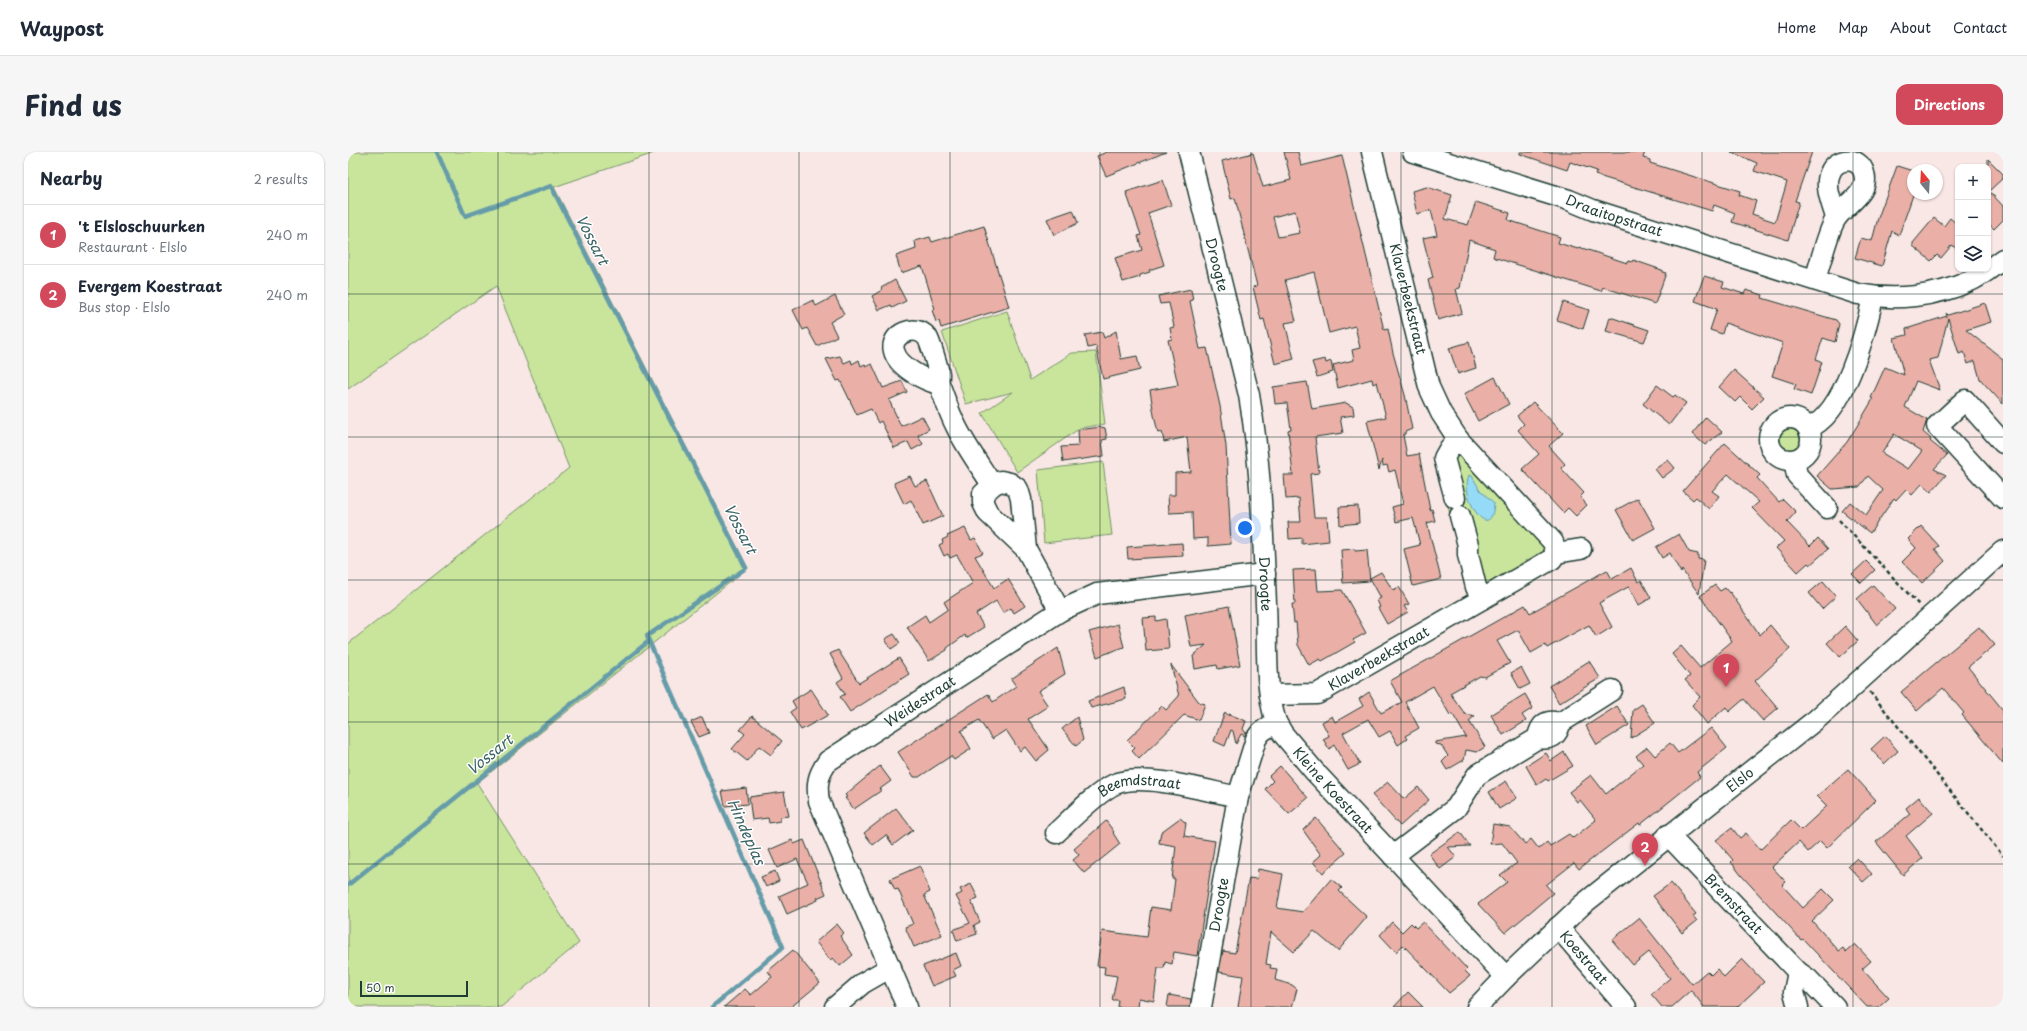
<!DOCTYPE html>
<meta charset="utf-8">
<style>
:root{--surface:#fff;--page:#f6f6f7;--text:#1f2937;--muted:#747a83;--line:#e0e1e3;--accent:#d1495b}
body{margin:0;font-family:"Playpen Sans",sans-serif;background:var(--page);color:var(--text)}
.controls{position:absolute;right:12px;top:12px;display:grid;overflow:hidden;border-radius:8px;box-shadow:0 1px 3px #0004}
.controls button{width:36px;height:36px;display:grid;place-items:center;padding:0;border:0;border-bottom:1px solid var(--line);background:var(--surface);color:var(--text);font:20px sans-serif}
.compass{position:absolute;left:1559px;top:12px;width:36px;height:36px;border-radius:50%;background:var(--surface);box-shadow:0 1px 3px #0004;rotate:342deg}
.scale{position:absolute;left:12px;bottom:10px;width:108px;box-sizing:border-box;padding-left:4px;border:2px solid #1f3d34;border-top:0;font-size:11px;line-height:14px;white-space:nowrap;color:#1f3d34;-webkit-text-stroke:3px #fff;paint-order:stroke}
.you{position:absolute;left:897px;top:376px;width:14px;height:14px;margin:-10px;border:3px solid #fff;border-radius:50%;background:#1a73e8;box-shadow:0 0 0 6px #1a73e833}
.badge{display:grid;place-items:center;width:26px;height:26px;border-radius:50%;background:var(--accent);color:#fff;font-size:13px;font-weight:700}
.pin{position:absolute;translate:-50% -33px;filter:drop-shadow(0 1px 2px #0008)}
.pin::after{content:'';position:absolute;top:21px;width:14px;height:12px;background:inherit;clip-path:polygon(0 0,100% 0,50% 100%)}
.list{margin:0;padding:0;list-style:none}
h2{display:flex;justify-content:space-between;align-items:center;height:52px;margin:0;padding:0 16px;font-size:17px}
h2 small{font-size:13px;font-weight:400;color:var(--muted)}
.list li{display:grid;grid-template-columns:26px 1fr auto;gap:12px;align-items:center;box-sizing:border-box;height:60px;padding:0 16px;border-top:1px solid var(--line)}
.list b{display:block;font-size:15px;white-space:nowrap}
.list p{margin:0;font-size:13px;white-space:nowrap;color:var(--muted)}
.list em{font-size:13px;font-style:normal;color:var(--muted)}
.icon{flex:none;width:22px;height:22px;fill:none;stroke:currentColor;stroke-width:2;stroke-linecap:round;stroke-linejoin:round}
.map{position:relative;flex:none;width:1655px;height:855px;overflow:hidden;border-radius:12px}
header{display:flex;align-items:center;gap:24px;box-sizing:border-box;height:56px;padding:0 20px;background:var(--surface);border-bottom:1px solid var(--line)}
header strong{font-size:19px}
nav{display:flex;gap:22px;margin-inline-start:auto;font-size:14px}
.intro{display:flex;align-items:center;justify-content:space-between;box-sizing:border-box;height:96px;padding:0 24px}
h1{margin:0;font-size:28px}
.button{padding:10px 18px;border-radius:12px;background:var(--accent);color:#fff;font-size:14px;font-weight:700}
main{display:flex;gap:24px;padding:0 24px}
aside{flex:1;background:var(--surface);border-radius:12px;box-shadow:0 1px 3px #0004}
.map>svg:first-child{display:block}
.green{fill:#c9e59c;stroke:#749168}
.water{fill:#95dbf7;stroke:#669ca9}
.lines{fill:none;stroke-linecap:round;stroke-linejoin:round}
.stream{stroke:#669ca9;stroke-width:4.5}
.building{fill:#eab0a7;stroke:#1f3d34;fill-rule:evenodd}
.minor-casing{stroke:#1f3d34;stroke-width:23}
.path{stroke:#1f3d34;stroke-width:2.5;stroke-dasharray:4 3;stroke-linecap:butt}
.minor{stroke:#fff;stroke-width:20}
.grid{fill:none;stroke:#1f3d34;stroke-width:1;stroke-opacity:0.55}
.labels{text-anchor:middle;stroke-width:3;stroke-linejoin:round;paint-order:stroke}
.street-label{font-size:14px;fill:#1f3d34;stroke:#fff}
.water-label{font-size:15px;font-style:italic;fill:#3c6465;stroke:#fff}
</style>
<header>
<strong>Waypost</strong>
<nav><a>Home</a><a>Map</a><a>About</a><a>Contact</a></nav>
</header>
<div class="intro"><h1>Find us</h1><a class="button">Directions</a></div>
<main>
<aside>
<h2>Nearby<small>2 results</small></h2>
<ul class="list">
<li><span class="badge">1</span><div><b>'t Elsloschuurken</b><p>Restaurant · Elslo</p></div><em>240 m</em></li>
<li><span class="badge">2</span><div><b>Evergem Koestraat</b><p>Bus stop · Elslo</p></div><em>240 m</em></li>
</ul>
</aside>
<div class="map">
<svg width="1655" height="855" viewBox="0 0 1655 855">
<rect width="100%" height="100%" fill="#f9e7e5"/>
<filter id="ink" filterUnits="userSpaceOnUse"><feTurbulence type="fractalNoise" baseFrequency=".025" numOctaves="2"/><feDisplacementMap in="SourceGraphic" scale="8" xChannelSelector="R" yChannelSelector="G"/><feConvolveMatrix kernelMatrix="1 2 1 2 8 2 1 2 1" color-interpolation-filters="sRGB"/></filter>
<g filter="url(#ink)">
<path class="green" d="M0 0H309L206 35 400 416 129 631 231 791 153 855H0V492L221 316 148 134 0 237Z
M659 159 682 228 724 201 748 200 757 272 732 276 669 320 634 261 665 240 618 252 594 180Z
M1427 288a15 15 0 1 1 30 0a15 15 0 1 1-30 0Z
M1110 295 1195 393 1196 400 1138 439 1103 369 1100 353 1112 350 1101 310Z
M755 310 764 383 696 391 690 318Z"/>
<path class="water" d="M1121 323 1124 324 1132 338 1146 351C1144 394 1111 346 1121 323Z"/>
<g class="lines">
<path class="stream" d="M301 489 435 795 364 855
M0 733 301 489 299 484 398 416 203 34 117 64 89 0"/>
</g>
<path class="building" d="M759 0H818L758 24 749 4Z
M936 0H950L953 14 994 4 1036 178 1040 177 1045 201 1057 243 1064 277 1057 280V282L1055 283 1059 304 1071 302 1082 358 1084 357 1087 369 1079 371 1093 427 1065 434 1056 397 1072 393 1065 366 1048 370 1044 355 1055 352 1047 318 1041 320 1039 313 1035 314 1034 308 1031 318 1019 269 1038 265 1029 230 1025 232 1024 227 990 236 985 213 1006 208 1004 198 1012 196 1007 174 981 181 966 120 937 128 948 169 937 171 946 207 927 212 916 167 913 168 905 135 909 134 887 46 883 47 874 9 905 1 915 35 943 28ZM947 59 952 81 930 85 925 65Z
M1172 0H1297L1295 6 1302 8V11L1392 39 1391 43 1408 49 1404 62 1427 70 1439 30 1406 19 1409 11 1383 0H1464L1447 49 1451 50 1440 88 1384 70 1387 61 1366 53 1364 59 1247 23 1249 19 1222 10 1219 18 1172 2Z
M1640 7 1655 22V26L1641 39 1655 54V68L1646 77 1640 71Z
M1549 14 1565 19V43L1551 83 1544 79 1534 114 1507 106 1513 86 1524 89 1530 66Z
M815 28 823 53 800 61 816 113 801 118 802 120 792 123V125L775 130 767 106 794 98 790 84 793 83 778 40Z
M1079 35 1104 43 1097 67 1120 73 1128 50 1162 61 1160 68 1212 85 1210 91 1230 97 1231 95 1279 111 1280 109 1284 110 1285 108 1314 118V120L1318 121 1307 152 1255 135 1253 139 1145 105 1147 97 1121 88 1112 136 1108 137 1114 161 1090 168 1080 128 1085 126 1075 86 1089 83 1083 58 1069 62 1064 39Z
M725 58 730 71 706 83 699 67Z
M1586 66 1596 74 1602 66 1610 73V98L1604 93 1593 106 1589 103 1583 109 1565 94V91Z
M636 74 661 155 593 176 591 169 588 170 584 158 587 157 574 114 553 121 548 104 568 97 567 89 582 85 584 90Z
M1356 124 1376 130 1374 135 1396 142 1398 138 1415 143 1414 146 1488 168 1491 172 1487 190 1475 186 1468 207 1474 210 1463 243 1446 237 1448 232 1424 224 1435 191 1377 171 1374 182 1362 178 1369 157 1347 149Z
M547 128 558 149 544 156 543 153 531 158 524 144 534 138 533 136Z
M843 137 845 148 842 149 852 197 859 196 872 254 878 294 883 392 860 394V386L845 387 844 360 821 361 820 343H827V321L843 320 839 285 816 290 814 280 810 281 806 263 802 238 830 233 820 188 824 187 822 176 826 175 821 151 812 152 810 144Z
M487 144 496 162 482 170 489 184 469 194 459 176 455 178 445 158 465 148 468 154Z
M1215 150 1241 158 1235 177 1209 168Z
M1637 151 1643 170 1618 178 1655 207V252L1632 227 1627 209 1620 212 1616 200 1611 202 1600 166 1590 206 1581 208 1592 238 1568 229 1557 255 1579 268 1575 280 1583 287 1582 289 1599 303 1586 317 1598 323 1583 340 1574 332 1564 343 1558 337 1548 348 1546 346 1522 381 1494 359 1502 350 1518 363 1535 338 1520 324 1511 335 1484 337 1469 324 1499 290 1509 274 1525 247 1523 246 1537 215 1556 223 1546 186 1559 183 1558 177 1599 164 1598 161 1600 163ZM1546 282 1574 299 1560 317 1534 301Z
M1262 165 1301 178 1296 190 1258 179Z
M768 179 773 207 789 204 792 218 755 227 748 194 740 196 737 183 754 180 756 186Z
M1121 190 1128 216 1110 222 1101 196Z
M492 204 496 211 503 208 504 212 511 208 513 214 517 212 518 215 524 212 535 236 554 229 559 240 541 248 553 274 574 264 581 277 570 283 575 292 564 298 560 290 546 296 533 269 530 271 523 257 509 263 492 228 489 229 478 207Z
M977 207 978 211 983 209 985 220 969 225 964 210Z
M1386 218 1416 245 1404 257 1392 245 1387 250 1371 235Z
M1147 225 1161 252 1130 269 1116 242Z
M959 230 964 257 998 251 1005 255 1006 263 992 265 995 281 967 285 971 321 962 322 966 365H979L981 389 954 392V386L941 387 940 370H953L951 346 938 347 936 323H945L940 278 943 277 939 251 927 252 925 235Z
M1309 233 1325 245 1327 243 1338 251 1321 273 1295 252Z
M1185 250 1215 281 1201 294 1217 312 1213 316 1236 341 1232 345 1239 353 1228 364 1220 356 1215 361 1174 317 1191 302 1170 278 1176 272 1169 264Z
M1358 265 1374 280 1357 293 1344 282Z
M753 275 757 276 759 287 754 288 756 304 715 310 713 295 731 294 730 278Z
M1377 291 1412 323 1409 326 1431 350 1435 347 1448 360 1439 370 1462 394 1470 386 1480 397 1462 413 1460 411 1450 420 1428 396 1436 389 1404 356 1411 350 1380 322 1364 339 1371 344 1361 357 1348 345 1345 348 1335 339Z
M1320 308 1327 316 1314 326 1307 317Z
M562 324 567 334 579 329 595 364 575 373 563 348 556 352 546 331Z
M1290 346 1307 376 1285 388 1268 358Z
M1010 354 1011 371 992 373 991 355Z
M1573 374 1591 394 1587 397 1597 409 1574 431 1554 410 1568 396 1560 387Z
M617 376 623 388 627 386 635 401 627 404 646 436 660 427 677 454 666 461 663 456 655 461 648 449 628 462 636 475 618 486 617 483 599 496V498L581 509 559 475 577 463 581 470 600 457 596 450 625 431 609 403 602 406 600 402 596 404 591 393 595 391 594 388 600 385 599 384Z
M1331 382 1341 400 1350 402V407L1356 408 1351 442 1334 418 1333 421 1322 401 1314 406 1308 395Z
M834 391 835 404 780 407 779 395Z
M1007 397V399L1019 398 1022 429 995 431 993 398Z
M1518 409 1527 418 1513 431 1504 422Z
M1283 416 1290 430 1293 428 1303 446 1291 453 1281 435 1282 434 1251 451 1264 475 1248 485 1241 473 1199 496 1197 493 1183 501 1170 478 1149 489 1162 511 1137 525 1132 524 1102 541 1117 562 1127 564 1121 569 1137 595 1129 600 1118 598 1116 608 1099 618 1094 610 1100 604 1093 593 1087 592V590L1118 585 1104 561 1102 563 1085 534 1057 550 1071 576 1057 584 1059 587 1050 593 1042 579 1031 585 1020 567 995 581 1012 612 1000 618 986 593 981 597 975 587 981 584 974 570 984 564 987 570 1015 554 1011 547 1021 540 1033 561 1054 550 1042 529 1083 506 1177 453 1182 461 1259 418 1264 427Z
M968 417 970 439 994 438 1018 481 1005 488 1007 490 974 509 972 507 961 513 950 493 948 470 946 471 944 452H947L945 418Z
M1033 420 1045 438 1051 435 1061 452 1056 454 1060 460 1039 472 1030 456 1032 455 1029 448 1033 446 1022 426Z
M1475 429 1488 444 1474 457 1461 441Z
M1367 433 1372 439 1377 436 1381 441 1382 440 1412 483 1422 473 1442 497 1407 529 1430 556 1415 569 1396 547 1381 560 1378 555 1359 572 1344 553 1352 545 1337 528 1342 524 1324 502 1333 494 1352 516 1384 489 1352 444Z
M1525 433 1547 457 1529 473 1509 447Z
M881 454 892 513 870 517 869 513 847 517 845 504 858 493 843 495 837 463Z
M808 465V469L818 467 821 497 798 499 795 466Z
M770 472 776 495 749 505 741 480Z
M1497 474 1510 489 1492 505 1479 491Z
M1631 475 1647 493 1620 515 1655 558V612L1614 563 1616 561 1595 536 1569 559 1553 540Z
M546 482 552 491 543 497 537 487Z
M710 496 717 522 690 539 700 554 680 567 701 598 688 609 677 595 672 599 658 578 644 587 631 568 613 579 623 597 606 608 603 604 571 625H566L550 600 640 542 645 550 668 534 663 527Z
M490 498 511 531 551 506 561 522 502 560 492 545 497 542 489 530 495 526 482 502Z
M1241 509 1252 526 1211 551 1201 534Z
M823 513 851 550 857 552 851 568 836 563 791 607 784 599 787 596 779 588 814 554 818 558 831 544Z
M1173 515 1182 532 1172 537 1163 521Z
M776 535 778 547 743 556 740 549Z
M463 537 480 563 453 578 442 560 448 556 444 549Z
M1177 542 1185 556 1174 563 1178 569 1155 583 1143 563Z
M1294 552 1307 571 1283 586 1285 558Z
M1269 554 1281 573 1249 593 1238 574Z
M877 560 881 564V562L898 569 895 577 898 581 897 584 893 582 888 592 885 579 883 578 877 594 866 589Z
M404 564 434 589 423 603 411 594 399 609 384 597 397 582 392 578Z
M354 565 361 581 351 585 343 570Z
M729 565 735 588 728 594 714 577Z
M1363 576 1379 596 1349 620 1352 625 1292 673 1291 671 1231 717 1226 711 1198 733 1205 741 1157 781 1130 752 1159 730 1152 723 1169 711 1154 691 1142 692 1145 672 1162 675 1177 692 1183 687 1191 697 1199 690 1202 694 1221 682 1225 686 1248 668 1232 648 1229 650 1221 640 1243 623 1258 642 1295 612 1288 604 1299 595 1307 604 1322 591 1330 601Z
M1537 584 1550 599 1536 612 1523 597Z
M1216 600 1225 614 1200 629 1198 627 1189 633 1178 614 1198 601 1203 609Z
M532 614 543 629 532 637 534 638 506 657 497 646 499 645 497 643Z
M932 614 960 646 941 662 917 637 925 629 921 624Z
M1500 617 1528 648 1479 696 1472 689 1460 700 1451 690 1424 715 1438 730 1434 733 1455 756 1475 737 1486 748 1464 769 1491 799 1495 796 1498 800 1507 792 1523 809 1514 817 1541 846 1531 855H1519L1455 787 1453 788 1393 723 1383 710 1385 708 1368 688 1384 676 1392 686 1398 681 1412 698 1443 668 1453 678 1479 654 1469 644Z
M1158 629 1169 646 1151 657 1141 640Z
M1040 630 1056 647 1070 635 1081 648 1052 674 1024 643Z
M398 636 400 652 377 654 374 639Z
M436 640 441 664 432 665V669L421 671 420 666 404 668 401 645Z
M1571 645 1585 661 1558 684 1575 706 1555 723 1528 690 1562 662 1558 656Z
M548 656 565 678 545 693 538 683 525 693 516 681Z
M832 666 838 671 836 684 867 689 849 804 826 800 824 812 817 810 816 816H810L806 849 791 846 790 855H769L770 848H764L769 824 756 822 757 815 749 814 754 779 799 785 803 755 823 758 827 727H824L828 694 811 691 813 680Z
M968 666 998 701 975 721 965 710 973 703 955 678Z
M758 669 766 680 765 681 772 692 736 721 725 708 731 703 726 697Z
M1112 680 1122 694 1100 695 1108 705 1092 717 1081 702Z
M444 688 446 692 456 688 478 742 469 746 470 748 439 762 431 744 460 731 449 707 429 716 421 698Z
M1509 706 1524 722 1515 730 1500 714Z
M572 714 582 740 576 743 594 783 566 795 557 775 565 772 550 737 547 738 542 727Z
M910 717 935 722 929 756 955 760 983 727 994 736 991 739 1019 765 990 799 966 779 946 800 923 780 918 812 923 813 922 816 929 817 927 828 944 833 949 837 944 855H890L895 824 871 820 875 799 887 801 901 726 909 727Z
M427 719 431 729 418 735 413 725Z
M1323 731 1348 762 1345 764 1349 769 1334 781 1305 744Z
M623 732 630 746 623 749 632 770 626 773 629 782 609 789 605 778 622 771 608 744 614 741 612 737Z
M1291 766 1344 832 1359 819 1363 823 1369 817 1376 825 1394 807 1416 830 1389 855H1356L1343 838 1324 855H1314L1303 842 1322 826 1301 800 1285 813 1264 788Z
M1044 770 1054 780 1063 771 1068 776 1075 770 1119 817 1117 819 1122 824 1101 841 1055 793 1048 800 1032 783Z
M489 772 496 781 492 784 505 803 492 814 485 806 482 808 468 790Z
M445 798 472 831 443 855H376L397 837 403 843 424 825 420 819Z
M608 801 613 814 605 818 608 824 584 834 575 814Z
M1060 840 1075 855H1046Z
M821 843 843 847 842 855H819Z"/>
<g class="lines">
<defs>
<g id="minor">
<path id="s1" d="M841 0 901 243C913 311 915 382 918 452 920 490 916 533 928 570L913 580 908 587 890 645 853 855"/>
<path id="s2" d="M1065 0 1221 48 1245 58 1510 142C1547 149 1587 145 1622 129 1634 124 1645 114 1655 107"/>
<path d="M1467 128C1471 115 1482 73 1489 65 1499 51 1522 41 1516 21 1512 4 1488 5 1482 21 1476 34 1484 52 1488 65"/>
<path d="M591 232C576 228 550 215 546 199 541 182 568 171 579 185 582 189 590 216 591 222 591 226 590 230 592 234 597 248 602 263 609 276 618 294 630 311 641 328L646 332"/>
<circle cx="1442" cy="287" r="21"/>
<path d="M1460 276C1496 264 1518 179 1525 145"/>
<path d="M1655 291 1617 248 1589 274 1655 346"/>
<path d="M1446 308 1449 323 1479 356"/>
<path d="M1107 346 1096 306 1101 297 1110 287"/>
<path d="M1112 364 1120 393V403L1128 435 1134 447"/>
<path d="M678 397 640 361 635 351V342L646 332 653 329 662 331 670 337 673 347 678 397 712 459"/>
<path d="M1208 401 1233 397"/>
<path id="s3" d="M922 543 969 542 1204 407 1208 401 1205 390 1110 287 1093 261 1081 235 1024 0"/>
<path id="s4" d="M928 570 935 582 967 620 1158 825"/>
<path d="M1190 586C1192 572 1199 567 1212 571L1264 538"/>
<path id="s5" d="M708 681C723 667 749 640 767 632 795 620 859 639 890 645"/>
<path id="s6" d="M1320 683 1450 820 1460 827 1487 855"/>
<path d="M1045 704 1108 656 1129 623 1190 586C1203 588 1210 584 1212 571"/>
<path id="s7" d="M1210 775 1278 855"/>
<path d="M487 855 515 831 543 815"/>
<path id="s8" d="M559 855 471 649C468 632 470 623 480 609L712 459 749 442 917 422"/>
<path id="s9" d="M1129 855 1158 825 1234 753 1470 566 1655 399"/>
<path d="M1450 855 1446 840 1450 820"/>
</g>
</defs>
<use href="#minor" class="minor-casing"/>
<path class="path" d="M1491 368 1571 453
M1522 540 1655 704"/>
<use href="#minor" class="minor"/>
</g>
</g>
<path class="grid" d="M150 0V855M301 0V855M451 0V855M602 0V855M752 0V855M903 0V855M1053 0V855M1204 0V855M1354 0V855M1505 0V855M0 142H1655M0 285H1655M0 428H1655M0 570H1655M0 712H1655"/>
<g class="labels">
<g class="street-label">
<text dy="5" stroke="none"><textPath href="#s2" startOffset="211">Draaitopstraat</textPath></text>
<text dy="5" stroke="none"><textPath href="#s1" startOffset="116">Droogte</textPath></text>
<text transform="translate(1060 147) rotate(76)" y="5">Klaverbeekstraat</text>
<text dy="5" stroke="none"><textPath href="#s1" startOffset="440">Droogte</textPath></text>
<text dy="5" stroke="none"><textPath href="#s3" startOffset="118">Klaverbeekstraat</textPath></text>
<text dy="5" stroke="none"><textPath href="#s8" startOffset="376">Weidestraat</textPath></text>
<text dy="5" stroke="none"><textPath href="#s9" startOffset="348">Elslo</textPath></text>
<text dy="5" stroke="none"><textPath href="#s4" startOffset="89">Kleine Koestraat</textPath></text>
<text dy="5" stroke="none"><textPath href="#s5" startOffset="101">Beemdstraat</textPath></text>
<text dy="5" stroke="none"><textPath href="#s6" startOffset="95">Bremstraat</textPath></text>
<text transform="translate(871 753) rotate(-80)" y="5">Droogte</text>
<text dy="5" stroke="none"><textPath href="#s7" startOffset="40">Koestraat</textPath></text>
</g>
<g class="water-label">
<text transform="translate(244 88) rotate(63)" y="5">Vossart</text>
<text transform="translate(392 377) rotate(63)" y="5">Vossart</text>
<text transform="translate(142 603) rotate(-39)" y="5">Vossart</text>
<text transform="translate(398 680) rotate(66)" y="5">Hindeplas</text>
</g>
</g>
</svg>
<div class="controls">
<button>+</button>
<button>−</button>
<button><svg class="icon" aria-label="layers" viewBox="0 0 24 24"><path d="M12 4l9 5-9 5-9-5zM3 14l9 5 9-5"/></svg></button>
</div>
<svg class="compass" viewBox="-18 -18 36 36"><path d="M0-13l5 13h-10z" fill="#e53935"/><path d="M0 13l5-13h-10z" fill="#747a83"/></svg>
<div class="scale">50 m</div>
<div class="you"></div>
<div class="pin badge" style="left:1378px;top:535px">1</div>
<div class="pin badge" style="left:1297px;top:714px">2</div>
</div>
</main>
